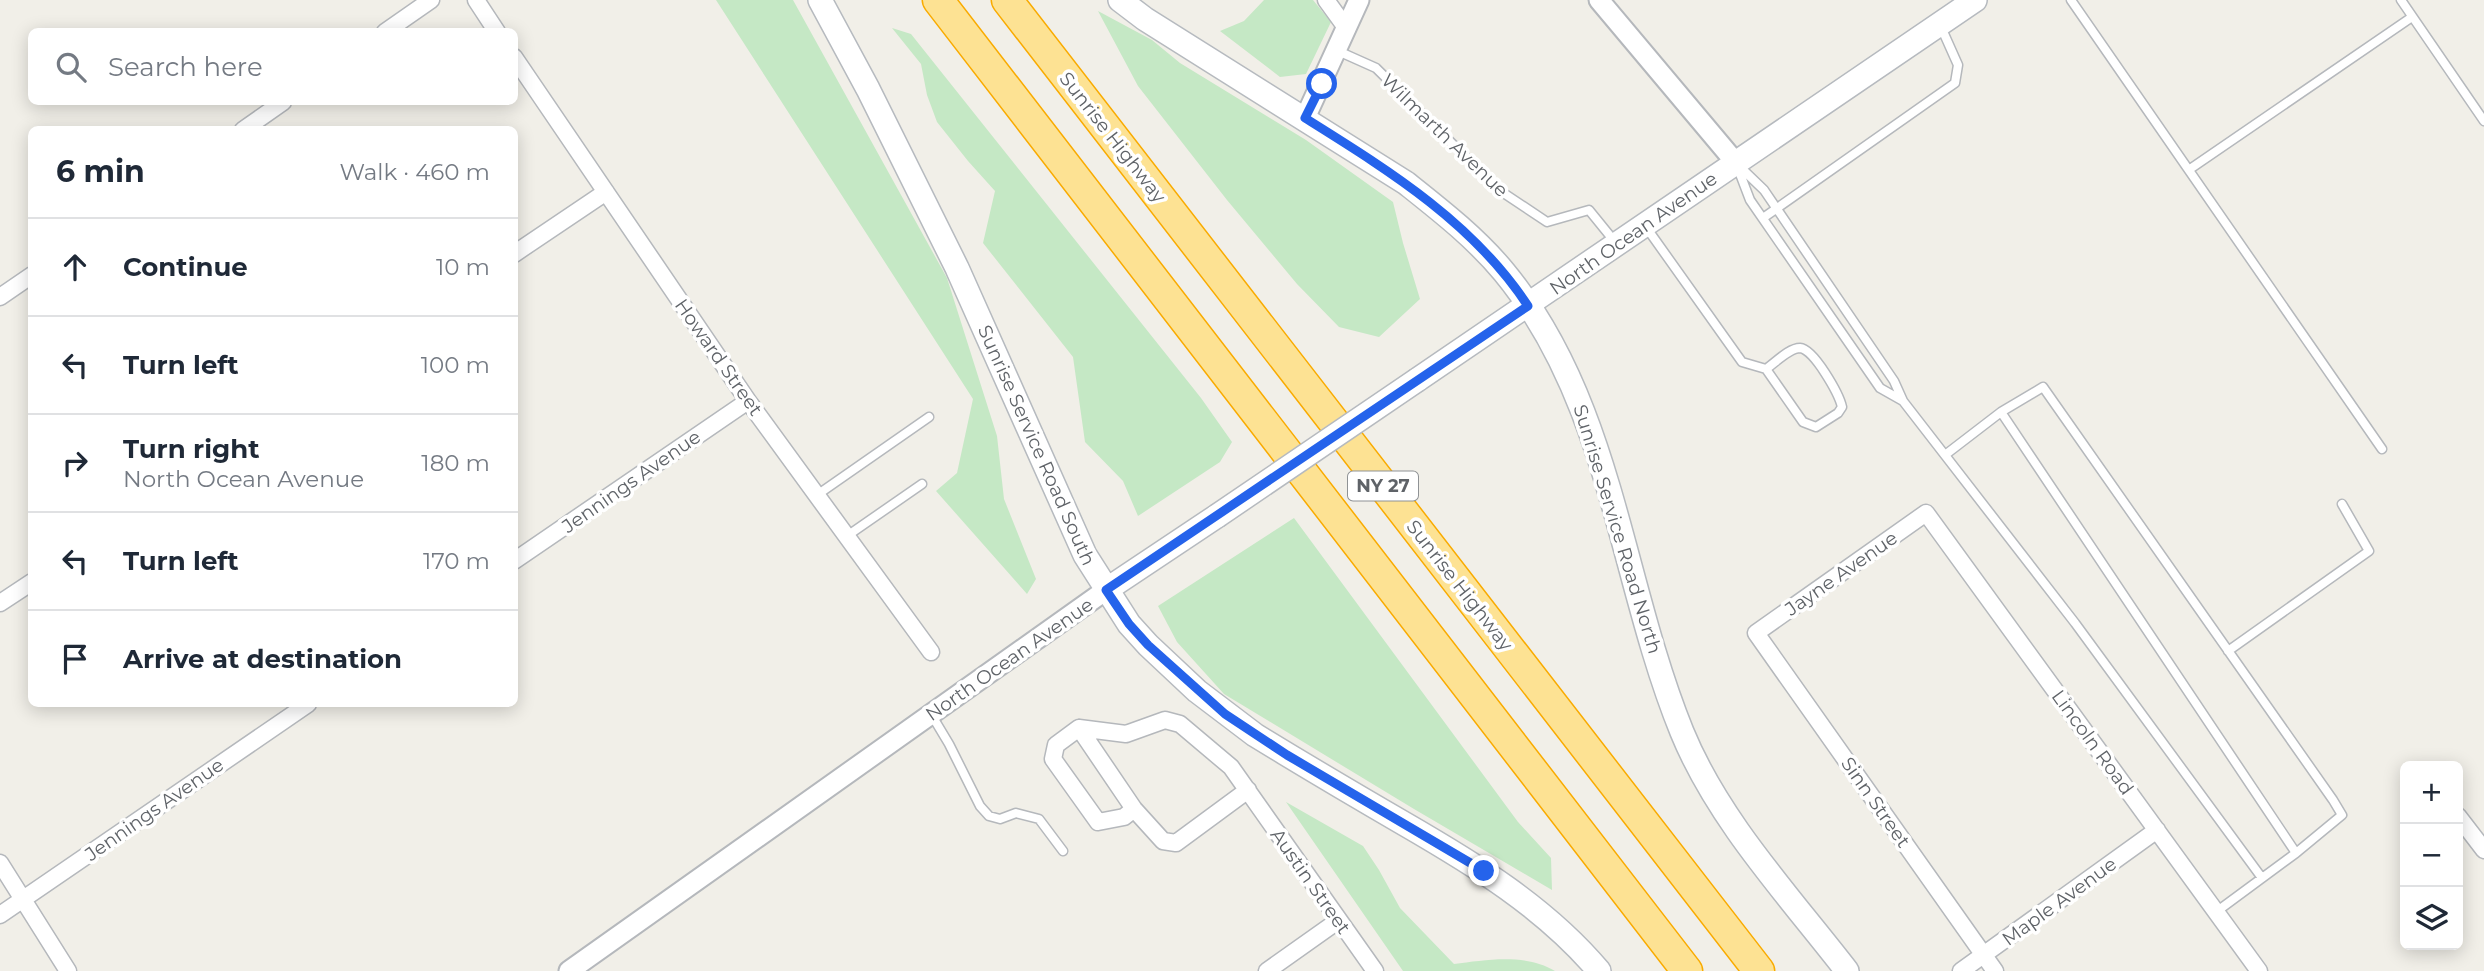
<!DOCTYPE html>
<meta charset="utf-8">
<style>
:root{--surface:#fff;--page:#f6f6f7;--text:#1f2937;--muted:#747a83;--line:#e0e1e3}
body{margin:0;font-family:Montserrat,sans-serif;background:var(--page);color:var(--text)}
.controls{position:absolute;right:21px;bottom:21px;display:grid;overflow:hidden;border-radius:10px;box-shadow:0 4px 18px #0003}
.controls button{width:63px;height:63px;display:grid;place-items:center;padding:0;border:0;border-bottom:2px solid var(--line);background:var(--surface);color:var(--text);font:35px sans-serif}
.stop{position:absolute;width:21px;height:21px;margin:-16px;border:5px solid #2563eb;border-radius:50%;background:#fff}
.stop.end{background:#2563eb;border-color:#fff;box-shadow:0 2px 7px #0008}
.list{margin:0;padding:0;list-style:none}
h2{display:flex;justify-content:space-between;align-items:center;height:91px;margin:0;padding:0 28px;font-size:30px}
h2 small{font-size:23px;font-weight:400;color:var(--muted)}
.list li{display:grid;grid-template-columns:46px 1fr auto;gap:21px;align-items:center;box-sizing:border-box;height:98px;padding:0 28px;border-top:2px solid var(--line)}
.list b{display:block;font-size:26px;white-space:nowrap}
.list p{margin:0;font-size:23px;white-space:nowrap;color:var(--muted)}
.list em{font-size:23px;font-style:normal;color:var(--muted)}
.icon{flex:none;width:38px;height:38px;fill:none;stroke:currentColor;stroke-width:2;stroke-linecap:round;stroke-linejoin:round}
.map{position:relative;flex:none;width:2484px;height:971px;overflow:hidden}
.search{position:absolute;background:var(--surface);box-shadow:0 4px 18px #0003;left:28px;top:28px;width:490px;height:77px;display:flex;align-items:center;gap:18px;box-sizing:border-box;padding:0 24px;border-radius:10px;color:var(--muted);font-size:26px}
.panel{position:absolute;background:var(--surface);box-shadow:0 4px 18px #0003;left:28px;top:126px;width:490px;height:581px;border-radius:10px}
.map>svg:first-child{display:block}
.green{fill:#c5e8c5}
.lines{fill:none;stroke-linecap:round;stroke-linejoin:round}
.service-casing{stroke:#b5b8bc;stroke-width:11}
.minor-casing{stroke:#b5b8bc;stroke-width:19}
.tertiary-casing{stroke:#b5b8bc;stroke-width:23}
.secondary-casing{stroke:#b6babf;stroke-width:26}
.motorway-casing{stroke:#f9ab00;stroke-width:33}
.service{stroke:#fff;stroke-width:8}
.minor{stroke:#fff;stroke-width:16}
.tertiary{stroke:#fff;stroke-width:19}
.secondary{stroke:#fff;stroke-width:23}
.motorway{stroke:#fde293;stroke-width:30}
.secondary-bridge-casing{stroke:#b6babf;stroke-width:26;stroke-linecap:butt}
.secondary-bridge{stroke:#fff;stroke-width:23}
.route{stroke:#2563eb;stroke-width:9}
.labels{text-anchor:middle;stroke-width:7;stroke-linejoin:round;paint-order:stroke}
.shield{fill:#fff;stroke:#8f9295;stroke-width:2}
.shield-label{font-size:18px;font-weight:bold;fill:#5f6368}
.street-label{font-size:19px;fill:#5f6368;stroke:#fff}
</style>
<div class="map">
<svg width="2484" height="971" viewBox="0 0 2484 971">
<rect width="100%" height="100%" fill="#f1efe8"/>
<path class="green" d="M716 0H793L947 278 997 436 1004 499 1036 579 1027 594 936 491 957 473 973 399Z
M1264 0H1313L1331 22 1306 74 1280 77 1220 31 1244 21Z
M1098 11 1152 40 1180 63 1306 140 1393 202 1403 243 1420 299 1379 337 1339 327 1297 284 1227 200 1138 86Z
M892 28 911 34 1201 398 1232 442 1220 462 1138 516 1123 481 1085 442 1073 357 983 243 995 191 968 161 937 122 927 95 921 64Z
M1294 518 1518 822 1551 858 1552 890 1414 809 1224 694 1177 642 1158 606Z
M1286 802 1363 846 1379 870 1400 908 1454 964C1486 960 1525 953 1555 971H1403Z"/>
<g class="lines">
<defs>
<path id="service" d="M2071 0 2382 449
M2401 0 2484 121
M1338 51 1376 68 1499 190 1547 222 1589 210 1615 242
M1738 165 1764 190 1894 381 1903 401 2075 623 2262 878
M1737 166 1750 200 1880 388 1903 401
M2190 169 2412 17
M1763 218 1955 83 1958 65 1941 27
M1646 227 1742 362 1766 369 1803 422 1816 427 1838 413 1842 407C1839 394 1814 349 1800 348 1789 348 1775 363 1766 369
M1945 455 2001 412
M817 495 929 417
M847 536 922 484
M2228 651 2369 551 2342 504
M931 714 949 744 980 806 989 816 1000 819 1016 813 1039 819 1063 851
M2216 912 2296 853 2001 412 2043 387 2333 800 2342 815 2296 853"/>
<path id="minor" d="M476 0 497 32
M1326 0 1347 29
M385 32 431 0
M514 57 748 401 931 652
M243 130 283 102
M514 254 606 192
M0 297 32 275
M514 561 748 401
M0 603 32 582
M1079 728 1134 809 1163 841 1176 843 1248 790
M1134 809 1124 817 1098 822 1053 759 1056 745 1079 728 1126 734 1165 720 1180 724 1231 767 1375 971
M2458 816 2484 850
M0 863 68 971
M0 915 308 704
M1267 971 1339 920
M1961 971 2157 830
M1995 971 1756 633 1926 513 2259 971"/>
<path id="tertiary" d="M1599 0 1736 163
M1305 118 1359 0
M569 971 1106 590"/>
<path id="secondary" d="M820 0 868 89 957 268 1085 555 1129 624 1148 645 1197 691 1255 735C1304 765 1353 794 1403 823 1474 864 1545 907 1599 971
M1120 0 1145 19 1406 183C1440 210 1476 238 1504 272 1612 403 1620 580 1682 732 1718 820 1789 896 1847 971
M1417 380 1975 0
M1106 590 1217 516"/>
<path id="motorway" d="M938 0 1687 971
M1007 0 1759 971"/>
</defs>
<use href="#service" class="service-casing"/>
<use href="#minor" class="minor-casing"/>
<use href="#tertiary" class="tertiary-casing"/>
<use href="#secondary" class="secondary-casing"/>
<use href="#motorway" class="motorway-casing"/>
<use href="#service" class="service"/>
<use href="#minor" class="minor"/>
<use href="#tertiary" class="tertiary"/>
<use href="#secondary" class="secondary"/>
<use href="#motorway" class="motorway"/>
<defs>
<path id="secondary-bridge" d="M1217 516 1417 380"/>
</defs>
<use href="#secondary-bridge" class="secondary-bridge-casing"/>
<use href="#secondary-bridge" class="secondary-bridge"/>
</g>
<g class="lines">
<path class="route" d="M1322 84 1305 118C1388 170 1473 222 1528 306L1106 590 1129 624 1148 645 1225 714 1287 755 1484 871"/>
</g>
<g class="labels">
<rect class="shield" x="1348" y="471.5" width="70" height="29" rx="5"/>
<g class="shield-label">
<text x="1383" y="492">NY 27</text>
</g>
<g class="street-label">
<text transform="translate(1445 135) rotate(44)" y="7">Wilmarth Avenue</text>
<text transform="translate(1113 137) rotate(52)" y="7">Sunrise Highway</text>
<text transform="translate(1633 233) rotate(-35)" y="7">North Ocean Avenue</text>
<text transform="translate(719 357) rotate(55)" y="7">Howard Street</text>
<text transform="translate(1037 445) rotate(66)" y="7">Sunrise Service Road South</text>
<text transform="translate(631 481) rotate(-35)" y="7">Jennings Avenue</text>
<text transform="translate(1618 529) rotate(73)" y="7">Sunrise Service Road North</text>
<text transform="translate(1841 573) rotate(-35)" y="7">Jayne Avenue</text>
<text transform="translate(1460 585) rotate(52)" y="7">Sunrise Highway</text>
<text transform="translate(1009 659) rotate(-35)" y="7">North Ocean Avenue</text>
<text transform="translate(2093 742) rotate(54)" y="7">Lincoln Road</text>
<text transform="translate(1876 802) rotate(55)" y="7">Sinn Street</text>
<text transform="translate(154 809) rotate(-35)" y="7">Jennings Avenue</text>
<text transform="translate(1311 881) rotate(55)" y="7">Austin Street</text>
<text transform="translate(2059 901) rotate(-36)" y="7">Maple Avenue</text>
</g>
</g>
</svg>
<div class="controls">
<button>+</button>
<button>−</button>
<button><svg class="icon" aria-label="layers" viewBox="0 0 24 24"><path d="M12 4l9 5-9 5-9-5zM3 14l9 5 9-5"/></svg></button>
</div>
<div class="stop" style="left:1322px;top:84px"></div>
<div class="stop end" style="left:1484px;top:871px"></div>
<div class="search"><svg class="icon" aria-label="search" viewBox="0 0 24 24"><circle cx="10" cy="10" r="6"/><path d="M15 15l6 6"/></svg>Search here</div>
<section class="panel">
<h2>6 min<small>Walk · 460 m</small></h2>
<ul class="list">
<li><svg class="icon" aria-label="ahead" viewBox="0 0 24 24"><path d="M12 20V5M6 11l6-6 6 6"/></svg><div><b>Continue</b></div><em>10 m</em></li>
<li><svg class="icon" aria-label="left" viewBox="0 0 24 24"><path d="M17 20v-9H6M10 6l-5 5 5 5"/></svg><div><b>Turn left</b></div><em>100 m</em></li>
<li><svg class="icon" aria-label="right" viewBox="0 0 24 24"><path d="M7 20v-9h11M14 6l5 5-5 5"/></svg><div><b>Turn right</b><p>North Ocean Avenue</p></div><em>180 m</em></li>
<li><svg class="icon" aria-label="left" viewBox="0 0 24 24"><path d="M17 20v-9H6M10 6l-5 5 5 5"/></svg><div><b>Turn left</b></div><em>170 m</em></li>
<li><svg class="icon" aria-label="arrive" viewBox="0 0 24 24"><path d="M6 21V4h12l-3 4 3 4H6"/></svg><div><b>Arrive at destination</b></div></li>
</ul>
</section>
</div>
